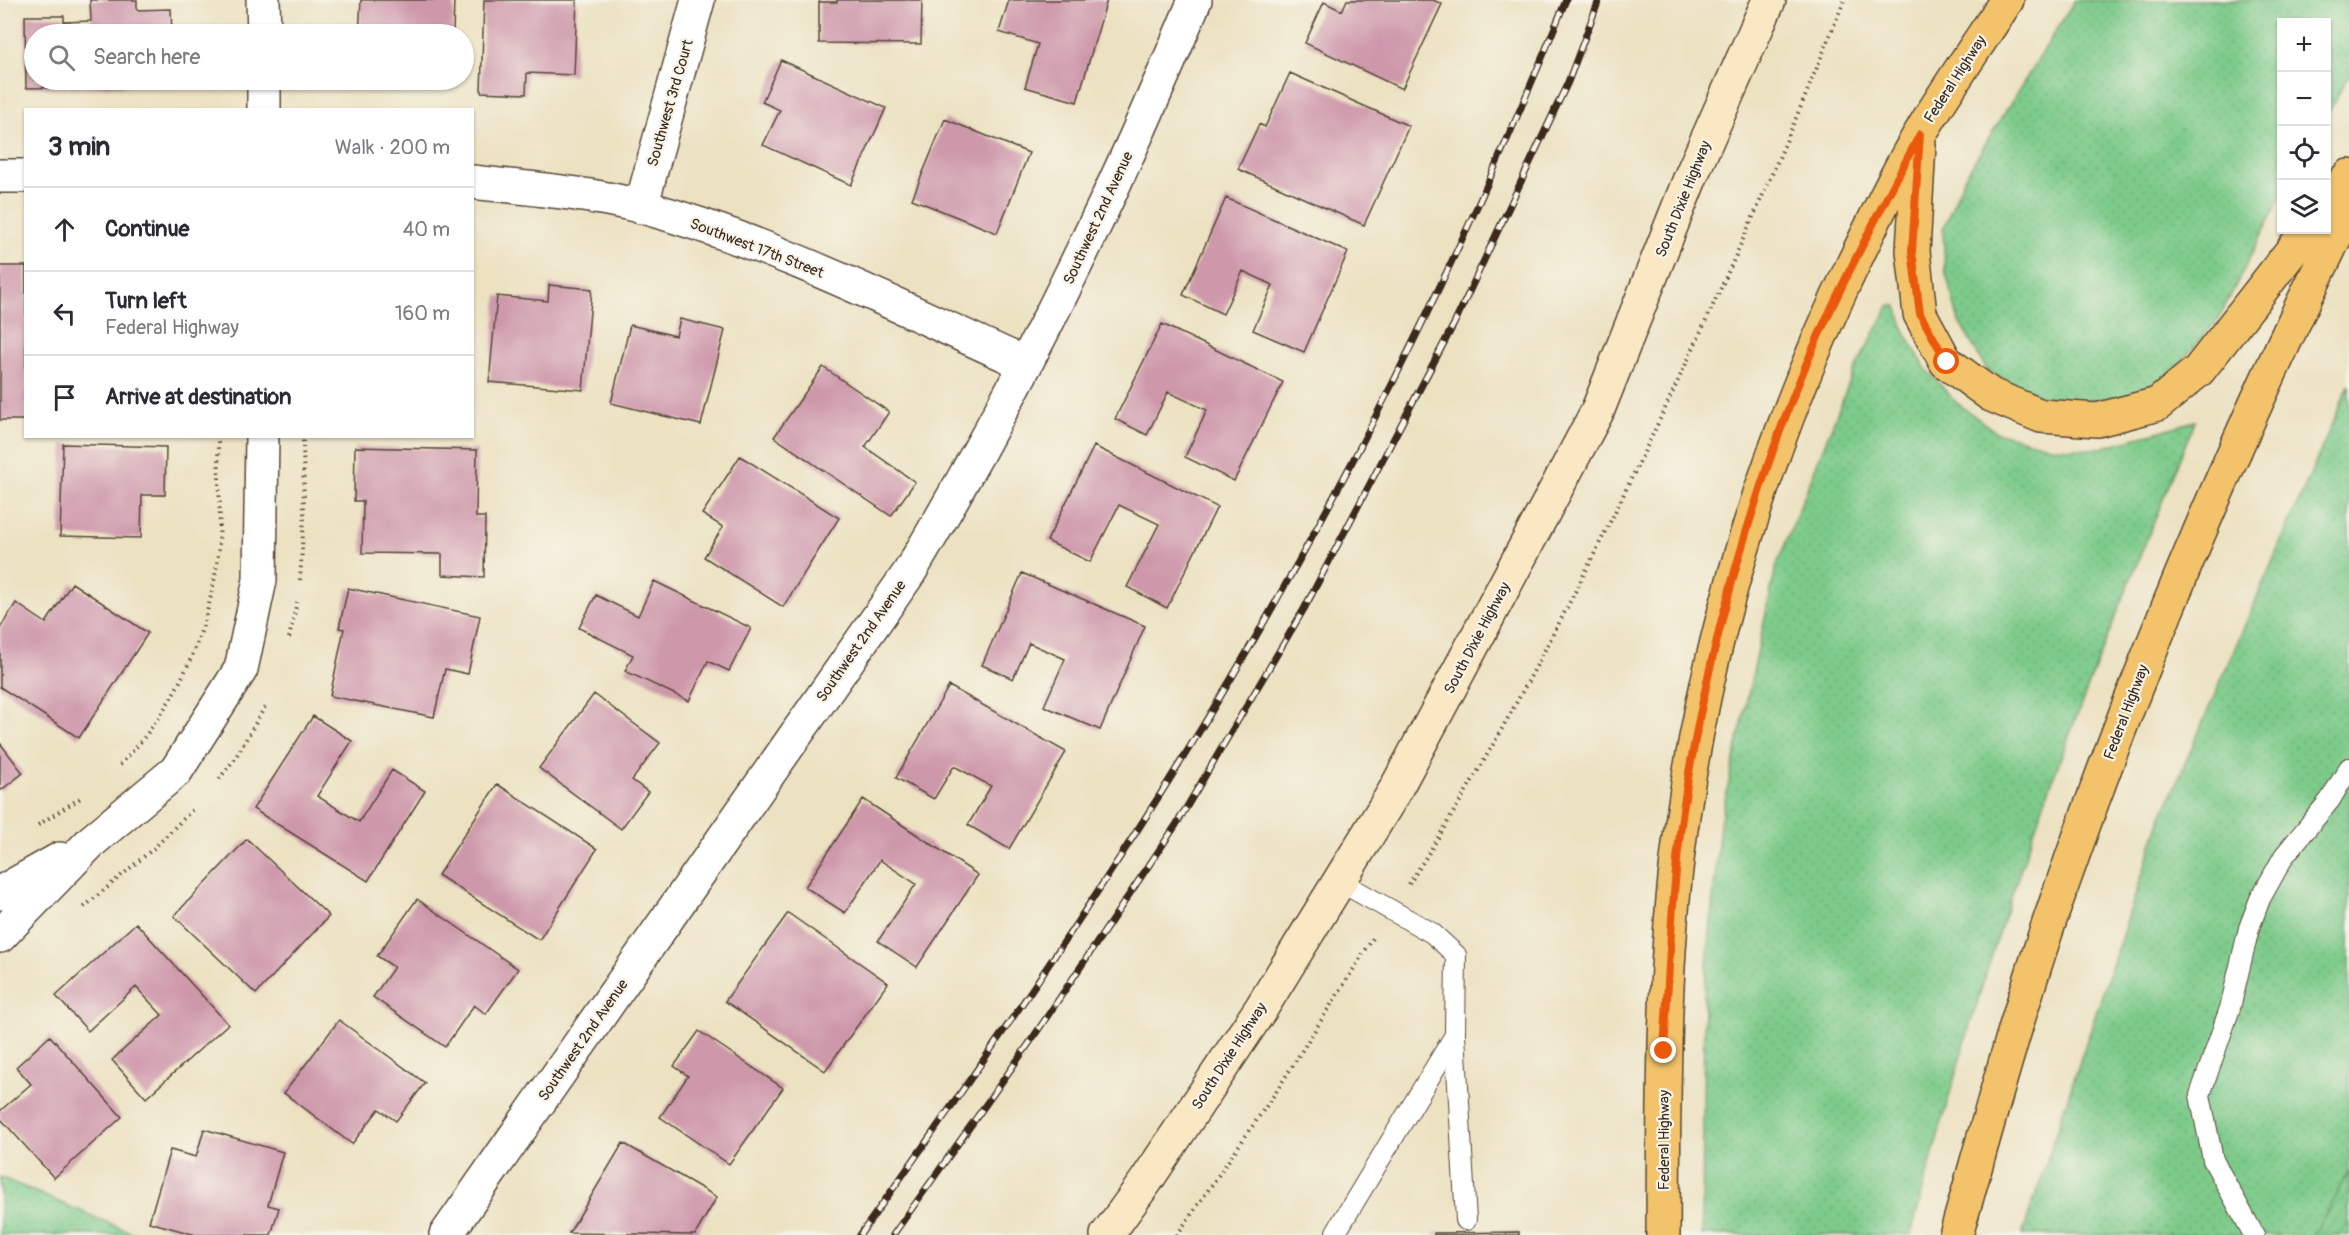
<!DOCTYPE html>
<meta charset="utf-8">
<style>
:root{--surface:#fff;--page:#f7f7f7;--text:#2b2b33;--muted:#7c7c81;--line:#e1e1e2}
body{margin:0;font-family:Pangolin,sans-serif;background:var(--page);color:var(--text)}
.controls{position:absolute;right:18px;top:18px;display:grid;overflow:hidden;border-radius:0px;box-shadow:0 2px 4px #0004}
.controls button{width:54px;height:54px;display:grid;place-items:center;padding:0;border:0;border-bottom:2px solid var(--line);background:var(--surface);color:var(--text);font:30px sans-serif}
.stop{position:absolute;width:18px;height:18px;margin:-14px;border:4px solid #ea580c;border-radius:50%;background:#fff}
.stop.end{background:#ea580c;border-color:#fff;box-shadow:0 2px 6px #0008}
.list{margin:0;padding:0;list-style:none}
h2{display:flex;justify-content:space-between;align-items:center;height:78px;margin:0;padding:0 24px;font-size:26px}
h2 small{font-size:20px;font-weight:400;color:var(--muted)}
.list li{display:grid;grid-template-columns:39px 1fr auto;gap:18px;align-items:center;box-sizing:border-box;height:84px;padding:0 24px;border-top:2px solid var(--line)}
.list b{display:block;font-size:22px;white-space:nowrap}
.list p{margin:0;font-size:20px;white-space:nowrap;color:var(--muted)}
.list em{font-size:20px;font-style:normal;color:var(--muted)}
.icon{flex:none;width:33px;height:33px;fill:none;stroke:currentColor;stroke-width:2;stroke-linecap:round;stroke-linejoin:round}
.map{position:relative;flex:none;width:2349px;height:1235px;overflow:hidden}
.search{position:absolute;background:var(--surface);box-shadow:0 2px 4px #0004;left:24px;top:24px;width:450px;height:66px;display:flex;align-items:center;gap:15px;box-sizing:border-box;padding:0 21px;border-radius:33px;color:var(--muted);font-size:22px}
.panel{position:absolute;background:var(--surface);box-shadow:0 2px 4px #0004;left:24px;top:108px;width:450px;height:330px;border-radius:0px}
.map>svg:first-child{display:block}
.grass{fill:url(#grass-dots);stroke:#5c7a54;stroke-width:1.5}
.garden{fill:url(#garden-furrows);stroke:#5c7a54;stroke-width:1.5}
.building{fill:#ce98ab}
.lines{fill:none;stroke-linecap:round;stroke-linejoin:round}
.service-casing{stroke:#564637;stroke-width:22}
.minor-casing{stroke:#564637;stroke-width:36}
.secondary-casing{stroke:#564637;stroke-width:36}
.primary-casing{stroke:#564637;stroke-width:36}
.path{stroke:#564637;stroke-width:4;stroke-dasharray:1.5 4.5;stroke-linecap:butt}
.service{stroke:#fff;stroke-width:20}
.minor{stroke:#fff;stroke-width:33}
.secondary{stroke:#fae7c3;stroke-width:33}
.primary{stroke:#f2c36a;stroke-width:33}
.rail-casing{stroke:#3b2a1e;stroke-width:7}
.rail{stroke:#f7f3e8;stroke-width:4.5;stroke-dasharray:14;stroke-linecap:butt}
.route{stroke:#ea580c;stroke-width:8}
.labels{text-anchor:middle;stroke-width:4.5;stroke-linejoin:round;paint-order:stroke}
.street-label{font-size:15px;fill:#3b2a1e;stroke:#f7f3e8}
</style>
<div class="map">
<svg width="2349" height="1235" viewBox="0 0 2349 1235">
<defs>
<pattern id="grass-dots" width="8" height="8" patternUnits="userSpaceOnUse" patternTransform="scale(1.5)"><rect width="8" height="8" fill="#7dcb8a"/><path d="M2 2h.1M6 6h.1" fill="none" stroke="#6dae77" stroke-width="1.8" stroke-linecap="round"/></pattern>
<pattern id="garden-furrows" width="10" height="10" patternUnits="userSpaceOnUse" patternTransform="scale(1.5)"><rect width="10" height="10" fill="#7dcb8a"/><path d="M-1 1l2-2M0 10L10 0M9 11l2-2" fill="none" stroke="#6dae77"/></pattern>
</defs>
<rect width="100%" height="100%" fill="#f7f3e8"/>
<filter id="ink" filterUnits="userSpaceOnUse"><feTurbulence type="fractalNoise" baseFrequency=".0167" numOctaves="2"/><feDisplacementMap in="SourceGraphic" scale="12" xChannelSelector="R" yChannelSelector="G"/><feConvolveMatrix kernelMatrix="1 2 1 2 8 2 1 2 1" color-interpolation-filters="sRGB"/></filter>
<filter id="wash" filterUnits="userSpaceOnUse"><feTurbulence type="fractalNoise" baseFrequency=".008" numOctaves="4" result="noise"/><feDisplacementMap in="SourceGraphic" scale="24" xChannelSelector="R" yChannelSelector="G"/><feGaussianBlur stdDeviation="1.35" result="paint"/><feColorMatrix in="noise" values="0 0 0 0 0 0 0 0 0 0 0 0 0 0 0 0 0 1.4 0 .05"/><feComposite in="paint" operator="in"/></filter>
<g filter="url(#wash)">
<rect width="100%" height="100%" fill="#ece2c2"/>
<path class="grass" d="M2075 0H2349V75L2327 115 2326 22H2282L2281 197 2219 318 2170 375 2137 394 2083 402 2039 396 1987 370 1959 322 1945 270 1943 229 1964 178Z
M1889 306H1897L1904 330 1926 369 1957 403 1996 432 2051 447 2097 449 2195 421C2134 571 2072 720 2019 874 1978 992 1943 1114 1911 1235H1702L1704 997 1720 823 1776 567 1853 373Z
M2349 385V1235H2022L2160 821Z
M0 1177 137 1235H0Z"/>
<path class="garden" d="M2349 1171V1235H2314Z"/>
<g id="blocks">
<path class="building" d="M90 0H137V10L171 9 172 34H34V80H173V85L26 88 25 16H64V22L91 21Z
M361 0H454L453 34H359Z
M484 0H577L574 75 527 73 526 94 481 92Z
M837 0H922L921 44 819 43V2H837Z
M1009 0H1107L1077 102 1025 87 1038 44 999 32Z
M1347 0H1433L1442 4 1402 89 1305 43 1324 2 1342 11Z
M781 60 886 108 851 185 763 145 780 110 762 102Z
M1290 73 1409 126 1364 225 1238 169 1259 124 1265 127Z
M405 80H451V84L405 82Z
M945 119 1029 153 997 233 912 199Z
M1226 198 1348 252 1304 352 1253 330 1273 285 1243 271 1223 314 1183 295Z
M0 266H26V420H0Z
M549 285 592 289 583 390 489 382 497 296 548 301Z
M680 319 725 330 701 425 611 403 630 325 676 336Z
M1162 324 1283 382 1234 481 1185 457 1207 410 1168 392 1147 435 1115 419Z
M823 367 889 412 865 447 915 482 891 516 774 437Z
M63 444 166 447 165 495H142L141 538 60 536Z
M1094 446 1217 507 1167 608 1127 587 1159 524 1119 505 1090 562 1047 541Z
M355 447 477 450 476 517H485L484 577 442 575V554L362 553 363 501H354Z
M740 456 839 518 783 607 704 557 723 527 702 514Z
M1022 573 1145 626 1100 730 1044 706 1065 659 1029 643 1013 679 982 665Z
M654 581 751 628 729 671 708 661 689 701 625 671 633 655 579 628 596 595 638 616Z
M72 583 148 633 79 738 0 687V628L16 603 46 623Z
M348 588 480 616 468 674 445 669 434 717 330 696 344 629 339 628Z
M949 686 1066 752 1009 849 968 825 991 786 954 766 934 799 896 778Z
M594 694 660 743 632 780 648 792 621 829 539 768Z
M313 716 352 741 317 796 359 822 392 770 425 791 368 881 253 809Z
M0 743 23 773 0 791Z
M497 784 597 849 539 940 438 875Z
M863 799 978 875 917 967 878 941 916 884 880 860 845 913 805 887Z
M247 839 329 916 256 994 174 916Z
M417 899 518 969 486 1014 474 1005 445 1047 373 997 394 967 377 956Z
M788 913 888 983 825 1071 725 1001Z
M136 923 228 1024 146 1098 112 1060 162 1015 136 987 88 1031 56 996Z
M339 1020 425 1083 396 1121 379 1109 352 1144 284 1093Z
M699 1031 783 1088 729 1164 660 1117 688 1076 674 1066Z
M50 1036 122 1117 54 1178 0 1118V1111L31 1084 16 1067Z
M204 1129 283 1152 268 1205 279 1208 271 1235H196L149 1222 170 1150 196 1157Z
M623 1143 717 1197 695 1235 569 1233Z
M1519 1232V1235H1434V1233Z"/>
</g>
</g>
<g filter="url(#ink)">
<use href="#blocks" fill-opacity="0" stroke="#564637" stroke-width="1.5"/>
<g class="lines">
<defs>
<path id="service" d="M1339 881 1432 933 1456 955 1455 1035
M1336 1232 1455 1035 1466 1220
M2254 1235 2213 1160 2200 1095 2230 1008 2249 928 2260 899 2284 856 2330 800 2349 768"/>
<path id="minor" d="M263 0 264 34
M264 80V110
M0 176H26
M472 182C527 188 591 193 643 207 776 244 901 308 1026 364
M641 207 698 0
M0 893 60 859
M0 936 92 841 176 771 241 669 260 580 262 436
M446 1235 909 573C1019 389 1113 198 1195 0"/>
<path id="secondary" d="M1107 1235 1146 1181 1262 1007 1393 794 1506 583 1597 412 1691 176 1769 0"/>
<path id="primary" d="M1919 145 1913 251 1920 314 1946 362 1991 395 2041 416 2097 420 2158 404 2199 370 2308 230
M2326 205 2349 176
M1663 1235C1664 1093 1662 950 1684 809 1712 619 1772 433 1855 260 1876 217 1896 173 1921 132 1948 87 1978 44 2007 0
M1956 1235C1989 1120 2020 1004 2060 891 2142 658 2238 430 2349 209"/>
</defs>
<use href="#service" class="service-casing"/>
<use href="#minor" class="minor-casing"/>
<use href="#secondary" class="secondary-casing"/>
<use href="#primary" class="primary-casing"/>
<path class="path" d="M300 580 304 518 303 436
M289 638 297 602
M120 765C172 711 204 645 216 570 223 527 218 480 218 436
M219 779 234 760 266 705
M38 825 82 797
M1409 884C1508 730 1591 565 1669 400 1731 268 1791 136 1844 0
M84 907 154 848 192 810
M1177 1235 1274 1095 1375 935"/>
<use href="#service" class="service"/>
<use href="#minor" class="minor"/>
<use href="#secondary" class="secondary"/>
<use href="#primary" class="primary"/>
<defs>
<path id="rail" d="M860 1235C959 1097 1056 958 1147 815 1312 558 1451 283 1566 0
M893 1235 1028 1045 1176 825 1304 609 1454 324 1568 82 1599 0"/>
</defs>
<use href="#rail" class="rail-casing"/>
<use href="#rail" class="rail"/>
</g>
</g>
<g class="lines" filter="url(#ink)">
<path class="route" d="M1664 1051C1669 971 1672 889 1683 810 1706 656 1755 479 1818 337 1849 268 1885 201 1920 134L1912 251 1920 314 1947 362"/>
</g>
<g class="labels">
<g class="street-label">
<text transform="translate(1955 79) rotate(-57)" y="5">Federal Highway</text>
<text transform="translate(670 103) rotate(-74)" y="5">Southwest 3rd Court</text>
<text transform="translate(1683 199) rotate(-68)" y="5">South Dixie Highway</text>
<text transform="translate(1098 218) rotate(-65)" y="5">Southwest 2nd Avenue</text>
<text transform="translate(757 248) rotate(21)" y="5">Southwest 17th Street</text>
<text transform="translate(1477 638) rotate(-62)" y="5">South Dixie Highway</text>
<text transform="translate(861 641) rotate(-55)" y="5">Southwest 2nd Avenue</text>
<text transform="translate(2126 712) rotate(-69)" y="5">Federal Highway</text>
<text transform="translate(583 1040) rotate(-55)" y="5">Southwest 2nd Avenue</text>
<text transform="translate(1229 1056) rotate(-57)" y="5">South Dixie Highway</text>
<text transform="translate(1664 1140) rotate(-90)" y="5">Federal Highway</text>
</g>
</g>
</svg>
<div class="controls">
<button>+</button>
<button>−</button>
<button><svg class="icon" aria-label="locate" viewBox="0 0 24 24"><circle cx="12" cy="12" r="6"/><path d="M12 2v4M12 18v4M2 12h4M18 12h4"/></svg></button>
<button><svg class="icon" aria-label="layers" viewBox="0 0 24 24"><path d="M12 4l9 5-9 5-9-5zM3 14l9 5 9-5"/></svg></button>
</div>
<div class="stop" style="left:1947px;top:362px"></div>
<div class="stop end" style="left:1664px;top:1051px"></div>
<div class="search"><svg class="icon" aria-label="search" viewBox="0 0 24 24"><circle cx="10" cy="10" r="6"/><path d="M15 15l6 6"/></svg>Search here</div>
<section class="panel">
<h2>3 min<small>Walk · 200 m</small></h2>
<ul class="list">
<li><svg class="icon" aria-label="ahead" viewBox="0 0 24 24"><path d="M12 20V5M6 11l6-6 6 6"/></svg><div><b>Continue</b></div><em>40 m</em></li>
<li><svg class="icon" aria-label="left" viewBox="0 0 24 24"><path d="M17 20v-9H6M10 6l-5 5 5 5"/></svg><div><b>Turn left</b><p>Federal Highway</p></div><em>160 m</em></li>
<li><svg class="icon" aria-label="arrive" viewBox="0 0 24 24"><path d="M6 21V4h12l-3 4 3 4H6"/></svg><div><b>Arrive at destination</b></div></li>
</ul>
</section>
</div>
